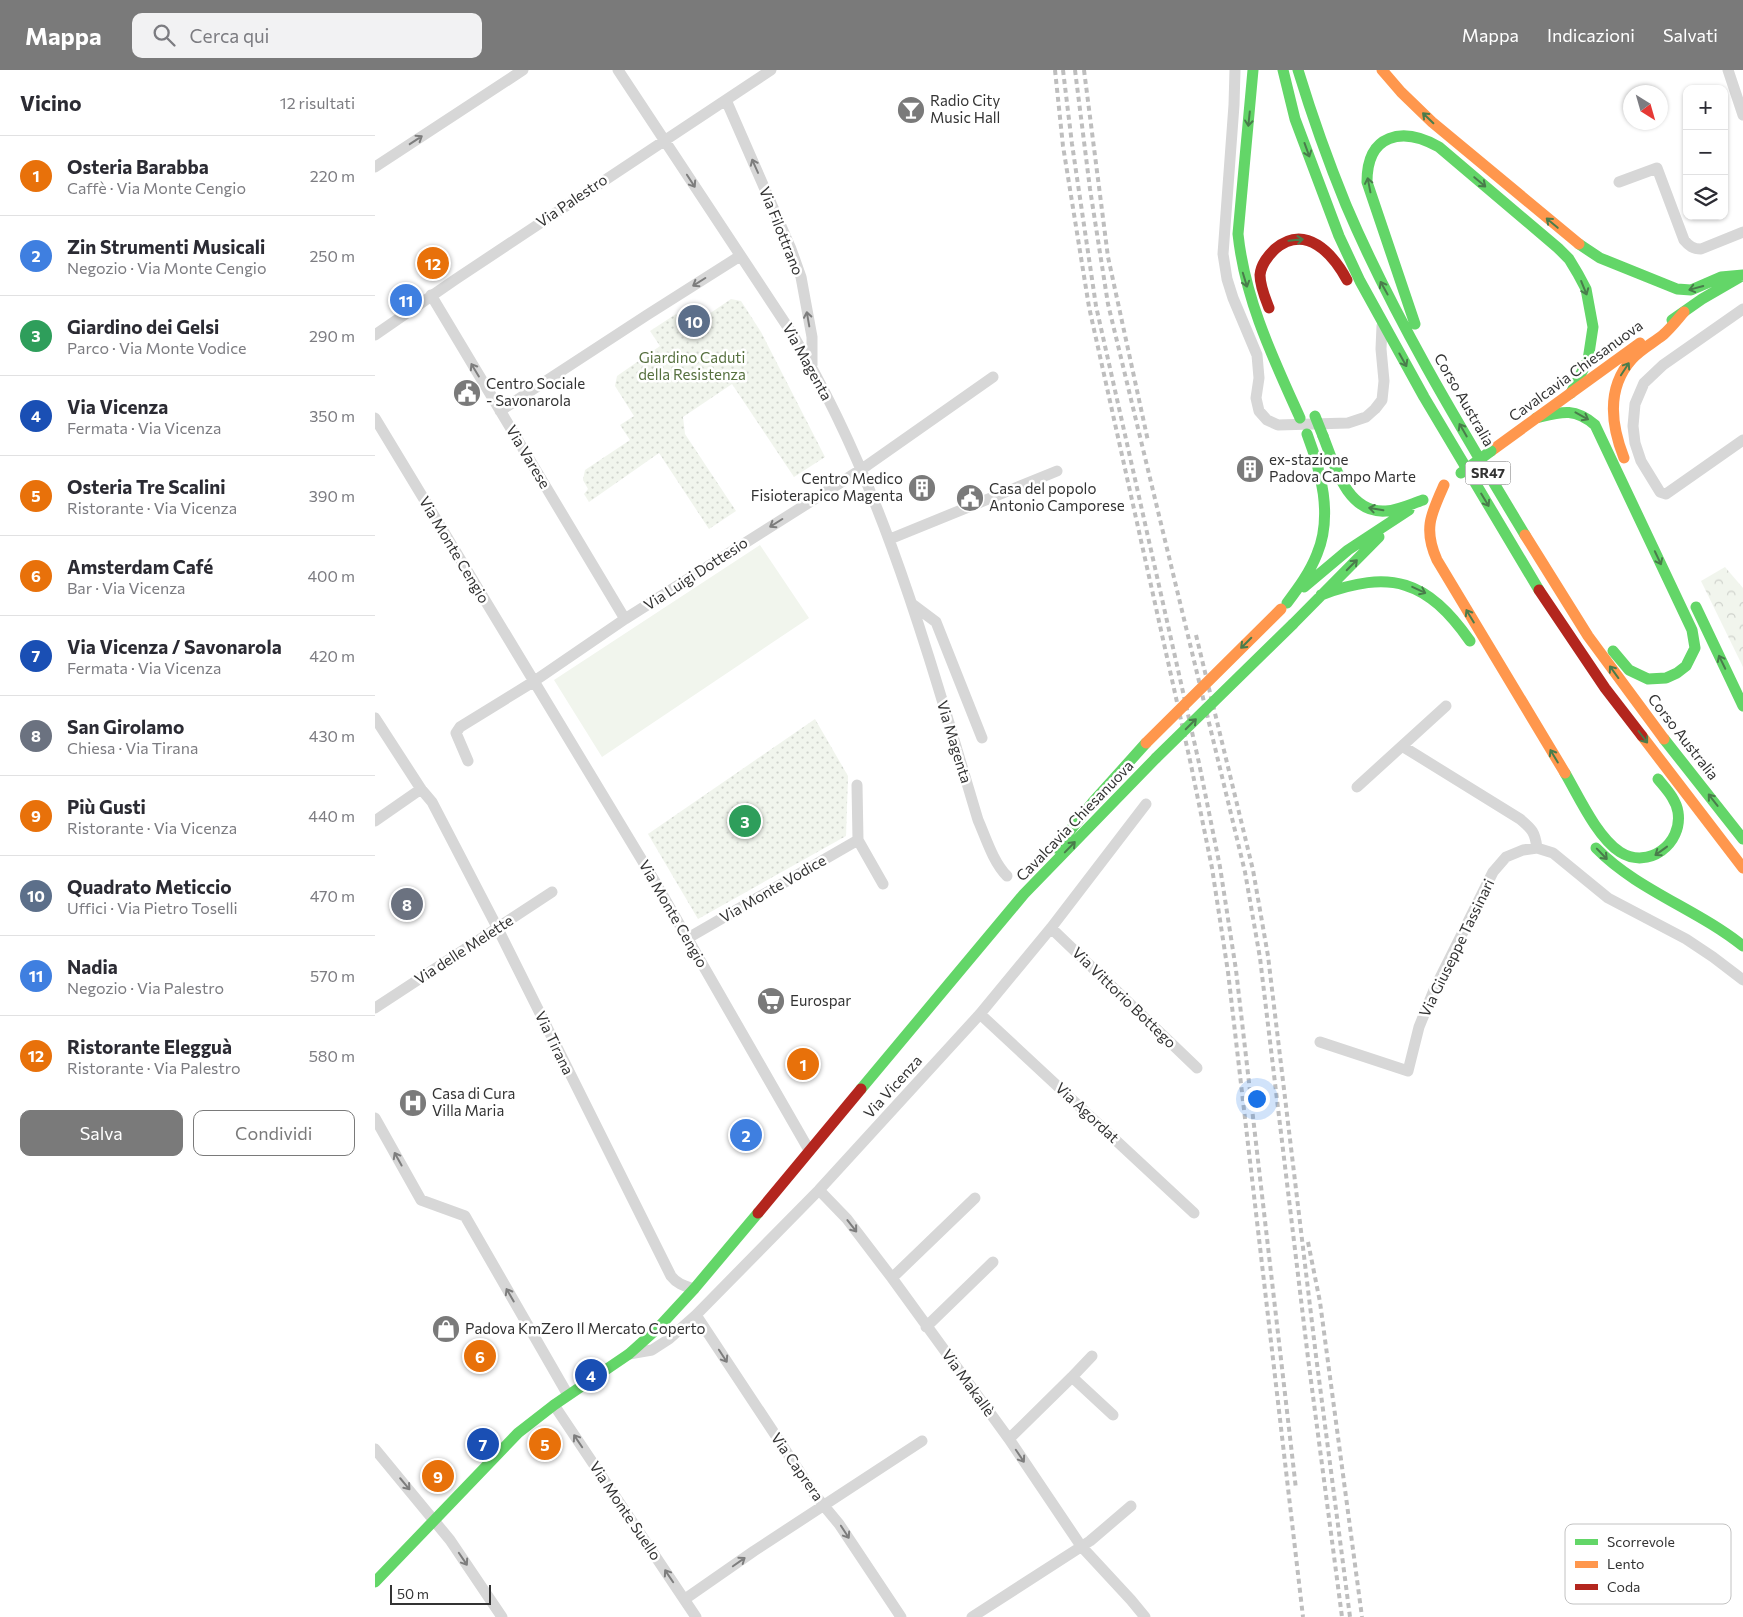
<!DOCTYPE html>
<html lang="it">
<meta charset="utf-8">
<style>
:root{--surface:#fff;--page:#f2f2f3;--text:#2b2b33;--muted:#7c7c81;--line:#e1e1e2;--accent:#7a7a7a}
body{margin:0;font-family:Commissioner,sans-serif;background:var(--page);color:var(--text)}
.controls{position:absolute;right:15px;top:15px;display:grid;overflow:hidden;border-radius:10px;box-shadow:0 1px 4px #0004}
.controls button{width:45px;height:45px;display:grid;place-items:center;padding:0;border:0;border-bottom:1px solid var(--line);background:var(--surface);color:var(--text);font:25px sans-serif}
.compass{position:absolute;left:1248px;top:15px;width:45px;height:45px;border-radius:50%;background:var(--surface);box-shadow:0 1px 4px #0004;rotate:143deg}
.scale{position:absolute;left:15px;bottom:12px;width:101px;box-sizing:border-box;padding-left:5px;border:2px solid #333;border-top:0;font-size:14px;line-height:18px;white-space:nowrap;color:#333;-webkit-text-stroke:4px #fff;paint-order:stroke}
.you{position:absolute;left:881px;top:1028px;width:18px;height:18px;margin:-12px;border:4px solid #fff;border-radius:50%;background:#1a73e8;box-shadow:0 0 0 8px #1a73e833}
.badge{display:grid;place-items:center;width:32px;height:32px;border-radius:50%;background:var(--accent);color:#fff;font-size:16px;font-weight:700}
.pin{position:absolute;translate:-50% -50%;border:2px solid #fff;box-shadow:0 1px 5px #0006}
.list{margin:0;padding:0;list-style:none}
h2{display:flex;justify-content:space-between;align-items:center;height:65px;margin:0;padding:0 20px;font-size:21px}
h2 small{font-size:16px;font-weight:400;color:var(--muted)}
.list li{display:grid;grid-template-columns:32px 1fr auto;gap:15px;align-items:center;box-sizing:border-box;height:80px;padding:0 20px;border-top:1px solid var(--line)}
.list b{display:block;font-size:19px;white-space:nowrap}
.list p{margin:0;font-size:16px;white-space:nowrap;color:var(--muted)}
.list em{font-size:16px;font-style:normal;color:var(--muted)}
.actions{display:flex;gap:10px;padding:15px 20px}
.actions a{flex:1;padding:11px 0;border:1px solid var(--accent);border-radius:10px;text-align:center;font-size:18px;color:var(--accent)}
.actions .main{background:var(--accent);color:#fff}
.icon{flex:none;width:28px;height:28px;fill:none;stroke:currentColor;stroke-width:2;stroke-linecap:round;stroke-linejoin:round}
.map{position:relative;flex:none;width:1368px;height:1547px;overflow:hidden}
header{display:flex;align-items:center;gap:30px;box-sizing:border-box;height:70px;padding:0 25px;background:var(--accent);color:#fff}
header strong{font-size:24px}
nav{display:flex;gap:28px;margin-inline-start:auto;font-size:18px}
.search{width:350px;height:45px;background:var(--page);display:flex;align-items:center;gap:12px;box-sizing:border-box;padding:0 18px;border-radius:10px;color:var(--muted);font-size:19px}
main{display:flex}
aside{flex:1;background:var(--surface)}
.map>svg:first-child{display:block}
.grass{fill:url(#grass-dots)}
.forest{fill:url(#forest-crowns)}
.pitch{fill:#f1f5ed}
.lines{fill:none;stroke-linecap:round;stroke-linejoin:round}
.street{stroke:#d7d7d7;stroke-width:11}
.fast{stroke:#63d668;stroke-width:11}
.slow{stroke:#ff974d;stroke-width:11}
.jam{stroke:#b3261e;stroke-width:11}
.rail{stroke:#bebebe;stroke-width:4;stroke-dasharray:5 4;stroke-linecap:butt}
.fast-bridge{stroke:#63d668;stroke-width:11}
.slow-bridge{stroke:#ff974d;stroke-width:11}
.oneway{stroke:#497c4b}
.oneway2{stroke:#7d7d7d}
.labels{text-anchor:middle;stroke-width:5;stroke-linejoin:round;paint-order:stroke}
.shield{fill:#fff;stroke:#707070;stroke-width:1}
.shield-label{font-size:14px;font-weight:bold;fill:#333}
.poi-label{font-size:15px;fill:#333;stroke:#fff;text-anchor:start}
.street-label{font-size:15px;fill:#333;stroke:#fff}
.park-label{font-size:15px;fill:#56703f;stroke:#fff}
.key{fill:#fff;stroke:#c2c2c2;stroke-width:1}
.key-label{font-size:14px;fill:#333}
</style>
<header>
<strong>Mappa</strong>
<div class="search"><svg class="icon" aria-label="search" viewBox="0 0 24 24"><circle cx="10" cy="10" r="6"/><path d="M15 15l6 6"/></svg>Cerca qui</div>
<nav><a>Mappa</a><a>Indicazioni</a><a>Salvati</a></nav>
</header>
<main>
<aside>
<h2>Vicino<small>12 risultati</small></h2>
<ul class="list">
<li><span class="badge" style="background:#e8710a">1</span><div><b>Osteria Barabba</b><p>Caffè · Via Monte Cengio</p></div><em>220 m</em></li>
<li><span class="badge" style="background:#3f7fe0">2</span><div><b>Zin Strumenti Musicali</b><p>Negozio · Via Monte Cengio</p></div><em>250 m</em></li>
<li><span class="badge" style="background:#2e9e5b">3</span><div><b>Giardino dei Gelsi</b><p>Parco · Via Monte Vodice</p></div><em>290 m</em></li>
<li><span class="badge" style="background:#1a4fb4">4</span><div><b>Via Vicenza</b><p>Fermata · Via Vicenza</p></div><em>350 m</em></li>
<li><span class="badge" style="background:#e8710a">5</span><div><b>Osteria Tre Scalini</b><p>Ristorante · Via Vicenza</p></div><em>390 m</em></li>
<li><span class="badge" style="background:#e8710a">6</span><div><b>Amsterdam Café</b><p>Bar · Via Vicenza</p></div><em>400 m</em></li>
<li><span class="badge" style="background:#1a4fb4">7</span><div><b>Via Vicenza / Savonarola</b><p>Fermata · Via Vicenza</p></div><em>420 m</em></li>
<li><span class="badge" style="background:#6b7280">8</span><div><b>San Girolamo</b><p>Chiesa · Via Tirana</p></div><em>430 m</em></li>
<li><span class="badge" style="background:#e8710a">9</span><div><b>Più Gusti</b><p>Ristorante · Via Vicenza</p></div><em>440 m</em></li>
<li><span class="badge" style="background:#5c6f8a">10</span><div><b>Quadrato Meticcio</b><p>Uffici · Via Pietro Toselli</p></div><em>470 m</em></li>
<li><span class="badge" style="background:#3f7fe0">11</span><div><b>Nadia</b><p>Negozio · Via Palestro</p></div><em>570 m</em></li>
<li><span class="badge" style="background:#e8710a">12</span><div><b>Ristorante Elegguà</b><p>Ristorante · Via Palestro</p></div><em>580 m</em></li>
</ul>
<div class="actions"><a class="main">Salva</a><a>Condividi</a></div>
</aside>
<div class="map">
<svg width="1368" height="1547" viewBox="0 0 1368 1547">
<defs>
<pattern id="grass-dots" width="8" height="8" patternUnits="userSpaceOnUse" patternTransform="scale(1.25)"><rect width="8" height="8" fill="#f1f5ed"/><path d="M2 2h.1M6 6h.1" fill="none" stroke="#cfd2cc" stroke-width="1.8" stroke-linecap="round"/></pattern>
<pattern id="forest-crowns" width="20" height="18" patternUnits="userSpaceOnUse" patternTransform="scale(1.25)"><rect width="20" height="18" fill="#f1f5ed"/><path d="M2 6a3 3 0 1 1 6 0M12 15a3 3 0 1 1 6 0" fill="none" stroke="#cfd2cc"/></pattern>
</defs>
<rect width="100%" height="100%" fill="#fff"/>
<path class="grass" d="M356 229 366 231 386 262 450 387 419 407 357 314 308 347 310 364 361 441 334 459 284 383 214 432 209 424 213 419 208 410 210 400 255 370 245 355 259 346 240 316 242 306 285 276 275 261 301 244 312 259Z
M440 649 473 706 471 766 323 849 273 764Z"/>
<path class="forest" d="M1350 497 1368 518V597L1326 511Z"/>
<path class="pitch" d="M385 475 434 548 227 687 179 610Z"/>
<g class="lines">
<path class="street" d="M243 0 418 265C508 415 553 584 603 750 611 768 618 792 632 806
M860 0 859 35 848 184 852 209 858 228 882 285 884 308 881 328 884 341 892 350 903 355 973 353 991 347 1000 339 1007 330 1009 311 1006 279 1007 256
M1353 0 1368 45
M351 30 416 179 426 207 437 267V295
M0 97 148 0
M1244 112 1282 98 1309 170C1314 176 1318 179 1326 179L1368 162
M56 225 250 549
M1368 239 1288 295 1269 313 1260 334 1258 356 1260 373 1266 391 1285 422 1291 424 1368 370
M0 265 81 209 396 0
M125 341 272 245 365 186
M0 348 279 810 434 1080
M515 469 682 401
M537 534 561 552 607 668
M0 648 46 719 57 732 122 857 296 1206C302 1214 310 1216 319 1219
M1027 676 1145 749C1157 759 1160 762 1162 778
M93 691 81 663 85 657 158 612 250 549 487 399 618 307
M982 717 1071 636
M0 751 46 719
M483 770 508 814
M676 858 822 998
M313 868 483 770 482 715
M0 938 177 822
M605 944 819 1143
M945 972 1033 1001 1044 957 1059 920 1118 802 1131 787 1148 780 1162 778 1178 783 1233 828 1311 869 1338 887 1368 910
M0 1048 46 1130 90 1146 193 1325
M444 1120 472 1149 517 1208 634 1369 706 1476 756 1530 770 1547
M517 1208 600 1128
M321 1245 440 1425 464 1454 526 1547
M551 1257 618 1192
M254 1284 277 1280 294 1269 321 1245 444 1120 605 944 676 858 771 734
M697 1307 717 1286
M179 1335 321 1547
M634 1369 697 1307 738 1345
M0 1379 75 1470 127 1547
M310 1529 379 1481 547 1371
M597 1547 715 1471 756 1436"/>
<path class="fast" d="M878 0 863 164C870 230 898 288 925 348
M908 0 920 49 964 166 985 211 1049 327 1164 520
M923 0C937 46 953 91 971 135 1019 248 1087 360 1150 465
M1204 174 1225 188 1302 219 1316 220 1346 207 1368 205
M1297 250 1327 229 1365 207
M1040 254 992 112C992 64 1027 56 1064 77L1183 178 1194 189 1203 204 1211 219 1218 257 1213 290 1196 323
M1161 348C1186 342 1199 337 1220 355L1317 560 1320 578 1311 596 1302 603 1291 608 1273 609 1254 600 1238 581
M948 366C959 394 972 444 1011 441 1024 440 1036 434 1048 430
M929 517 973 480 1034 440
M946 525C1016 499 1052 510 1095 571
M912 533C924 517 935 502 942 484 958 446 946 401 932 364
M1321 537 1368 636
M918 554 1004 467
M1289 669 1368 769
M1190 703C1204 727 1222 767 1245 782 1273 800 1308 774 1303 742 1301 729 1291 719 1283 709
M681 778 718 732 771 673
M1221 778C1262 820 1322 839 1368 876
M486 1019 649 824 781 688
M0 1512 143 1363 179 1335 254 1284 283 1258 319 1219 383 1143"/>
<path class="slow" d="M1007 0 1026 22 1057 52 1204 174
M1116 381 1265 273
M1249 388C1236 355 1231 318 1257 289 1266 279 1278 273 1288 265 1296 258 1302 250 1309 242
M1069 415C1056 444 1048 459 1062 490L1190 703
M1150 465 1213 566 1289 669
M1267 666 1368 798"/>
<path class="jam" d="M894 238C890 228 885 216 885 205 886 194 893 186 900 179 931 153 958 184 972 210
M1164 520 1230 618 1267 666
M383 1143 486 1019"/>
<path class="rail" d="M680 0 688 76 714 237 816 695 837 798 853 902 928 1547
M688 0 697 74 721 236 824 693 845 797 861 900 921 1419
M700 0 715 119 733 234 870 802 885 888 933 1288 967 1547
M709 0 733 187 773 371
M821 565 878 800 893 886 941 1286 975 1547
M933 1172 945 1232 987 1547"/>
<path class="fast-bridge" d="M940 346 948 366
M1086 403 1116 381
M781 688 918 554"/>
<path class="slow-bridge" d="M771 673 906 539"/>
</g>
<defs><path id="oneway-shaft" d="M-6 0H5M1.5-3L5.5 0L1.5 3" fill="none" stroke-width="1.6" stroke-linecap="round" stroke-linejoin="round" transform="scale(1.25)"/></defs>
<g class="oneway">
<use href="#oneway-shaft" transform="translate(1053 48) rotate(-136)"/>
<use href="#oneway-shaft" transform="translate(874 49) rotate(96)"/>
<use href="#oneway-shaft" transform="translate(932 80) rotate(70)"/>
<use href="#oneway-shaft" transform="translate(1105 112) rotate(40)"/>
<use href="#oneway-shaft" transform="translate(994 115) rotate(-101)"/>
<use href="#oneway-shaft" transform="translate(1177 153) rotate(-140)"/>
<use href="#oneway-shaft" transform="translate(921 170) rotate(-6)"/>
<use href="#oneway-shaft" transform="translate(870 210) rotate(73)"/>
<use href="#oneway-shaft" transform="translate(1009 218) rotate(-119)"/>
<use href="#oneway-shaft" transform="translate(1209 218) rotate(68)"/>
<use href="#oneway-shaft" transform="translate(1321 218) rotate(165)"/>
<use href="#oneway-shaft" transform="translate(1028 290) rotate(61)"/>
<use href="#oneway-shaft" transform="translate(1250 299) rotate(-57)"/>
<use href="#oneway-shaft" transform="translate(1207 346) rotate(29)"/>
<use href="#oneway-shaft" transform="translate(1088 360) rotate(-120)"/>
<use href="#oneway-shaft" transform="translate(1110 430) rotate(59)"/>
<use href="#oneway-shaft" transform="translate(1001 439) rotate(-171)"/>
<use href="#oneway-shaft" transform="translate(1283 488) rotate(65)"/>
<use href="#oneway-shaft" transform="translate(977 495) rotate(-45)"/>
<use href="#oneway-shaft" transform="translate(1044 520) rotate(25)"/>
<use href="#oneway-shaft" transform="translate(1095 546) rotate(-121)"/>
<use href="#oneway-shaft" transform="translate(871 573) rotate(135)"/>
<use href="#oneway-shaft" transform="translate(1347 592) rotate(-116)"/>
<use href="#oneway-shaft" transform="translate(1239 602) rotate(-126)"/>
<use href="#oneway-shaft" transform="translate(816 654) rotate(-45)"/>
<use href="#oneway-shaft" transform="translate(1268 667) rotate(53)"/>
<use href="#oneway-shaft" transform="translate(1179 686) rotate(-121)"/>
<use href="#oneway-shaft" transform="translate(1338 730) rotate(-128)"/>
<use href="#oneway-shaft" transform="translate(695 777) rotate(-46)"/>
<use href="#oneway-shaft" transform="translate(1286 781) rotate(144)"/>
<use href="#oneway-shaft" transform="translate(1227 784) rotate(46)"/>
</g>
<g class="oneway2">
<use href="#oneway-shaft" transform="translate(41 70) rotate(-33)"/>
<use href="#oneway-shaft" transform="translate(380 96) rotate(-114)"/>
<use href="#oneway-shaft" transform="translate(316 111) rotate(57)"/>
<use href="#oneway-shaft" transform="translate(324 212) rotate(148)"/>
<use href="#oneway-shaft" transform="translate(433 249) rotate(-100)"/>
<use href="#oneway-shaft" transform="translate(100 300) rotate(-121)"/>
<use href="#oneway-shaft" transform="translate(401 453) rotate(148)"/>
<use href="#oneway-shaft" transform="translate(23 1089) rotate(-119)"/>
<use href="#oneway-shaft" transform="translate(477 1156) rotate(52)"/>
<use href="#oneway-shaft" transform="translate(135 1225) rotate(-120)"/>
<use href="#oneway-shaft" transform="translate(348 1286) rotate(57)"/>
<use href="#oneway-shaft" transform="translate(203 1371) rotate(-124)"/>
<use href="#oneway-shaft" transform="translate(645 1386) rotate(56)"/>
<use href="#oneway-shaft" transform="translate(30 1414) rotate(50)"/>
<use href="#oneway-shaft" transform="translate(470 1462) rotate(57)"/>
<use href="#oneway-shaft" transform="translate(88 1489) rotate(56)"/>
<use href="#oneway-shaft" transform="translate(364 1492) rotate(-35)"/>
<use href="#oneway-shaft" transform="translate(294 1506) rotate(-124)"/>
</g>
<defs>
<symbol id="bar-disc" viewBox="-11 -11 22 22"><circle r="9.5" fill="#7a7a7a" stroke="#fff"/><path d="M-6-5H6L.8 .8V4.5H3.5V6h-7V4.5H-.8V.8Z" fill="#fff"/></symbol>
<symbol id="civic-disc" viewBox="-11 -11 22 22"><circle r="9.5" fill="#7a7a7a" stroke="#fff"/><path d="M-.6-6.5H3V-4.5H.6V-3L4-1V1h2V6H-6V1h2V-1L-.6-3ZM-1.2 2.5V6h2.4V2.5Z" fill="#fff"/></symbol>
<symbol id="building-disc" viewBox="-11 -11 22 22"><circle r="9.5" fill="#7a7a7a" stroke="#fff"/><path d="M-4-6H4V6H1V3H-1V6H-4ZM-2.5-4.3h1.7v1.8h-1.7ZM.8-4.3h1.7v1.8H.8ZM-2.5-1h1.7V.8h-1.7ZM.8-1h1.7V.8H.8Z" fill="#fff"/></symbol>
<symbol id="supermarket-disc" viewBox="-11 -11 22 22"><circle r="9.5" fill="#7a7a7a" stroke="#fff"/><path d="M-6-5.5h2.5l.6 2H6L4.5 2H-2.5L-4.4-4H-6ZM-1.5 3.2a1.3 1.3 0 1 0 .1 0ZM3 3.2a1.3 1.3 0 1 0 .1 0Z" fill="#fff"/></symbol>
<symbol id="hospital-disc" viewBox="-11 -11 22 22"><circle r="9.5" fill="#7a7a7a" stroke="#fff"/><path d="M-5-5h3v3.5h4V-5h3V5h-3V1.5h-4V5h-3Z" fill="#fff"/></symbol>
<symbol id="shop-disc" viewBox="-11 -11 22 22"><circle r="9.5" fill="#7a7a7a" stroke="#fff"/><path d="M-5-2.5h2.3a2.7 3.5 0 0 1 5.4 0H5L5.5 6h-11ZM-1.5-2.5h3a1.5 2.3 0 0 0-3 0Z" fill="#fff"/></symbol>
</defs>
<g fill-rule="evenodd">
<use href="#bar-disc" x="520" y="24" width="32" height="32"/>
<use href="#civic-disc" x="76" y="307" width="32" height="32"/>
<use href="#building-disc" x="859" y="383" width="32" height="32"/>
<use href="#building-disc" x="531" y="402" width="32" height="32"/>
<use href="#civic-disc" x="579" y="412" width="32" height="32"/>
<use href="#supermarket-disc" x="380" y="915" width="32" height="32"/>
<use href="#hospital-disc" x="22" y="1017" width="32" height="32"/>
<use href="#shop-disc" x="55" y="1243" width="32" height="32"/>
</g>
<g class="labels">
<rect class="shield" x="1090.5" y="391.5" width="45" height="23" rx="4"/>
<g class="shield-label">
<text x="1113" y="408">SR47</text>
</g>
<g class="poi-label">
<text x="555" y="36">Radio City<tspan x="555" dy="17">Music Hall</tspan></text>
<text x="111" y="319">Centro Sociale<tspan x="111" dy="17">- Savonarola</tspan></text>
<text x="894" y="395">ex-stazione<tspan x="894" dy="17">Padova Campo Marte</tspan></text>
<text x="528" y="414" text-anchor="end">Centro Medico<tspan x="528" dy="17">Fisioterapico Magenta</tspan></text>
<text x="614" y="424">Casa del popolo<tspan x="614" dy="17">Antonio Camporese</tspan></text>
<text x="415" y="936">Eurospar</text>
<text x="57" y="1029">Casa di Cura<tspan x="57" dy="17">Villa Maria</tspan></text>
<text x="90" y="1264">Padova KmZero Il Mercato Coperto</text>
</g>
<g class="street-label">
<text transform="translate(197 131) rotate(-34)" y="5">Via Palestro</text>
<text transform="translate(406 161) rotate(68)" y="5">Via Filottrano</text>
<text transform="translate(432 292) rotate(61)" y="5">Via Magenta</text>
<text transform="translate(1201 301) rotate(-36)" y="5">Cavalcavia Chiesanuova</text>
<text transform="translate(1089 330) rotate(60)" y="5">Corso Australia</text>
<text transform="translate(153 387) rotate(59)" y="5">Via Varese</text>
<text transform="translate(79 480) rotate(59)" y="5">Via Monte Cengio</text>
<text transform="translate(321 504) rotate(-33)" y="5">Via Luigi Dottesio</text>
<text transform="translate(1308 667) rotate(52)" y="5">Corso Australia</text>
<text transform="translate(579 672) rotate(73)" y="5">Via Magenta</text>
<text transform="translate(700 751) rotate(-46)" y="5">Cavalcavia Chiesanuova</text>
<text transform="translate(398 819) rotate(-30)" y="5">Via Monte Vodice</text>
<text transform="translate(298 844) rotate(60)" y="5">Via Monte Cengio</text>
<text transform="translate(1082 878) rotate(-64)" y="5">Via Giuseppe Tassinari</text>
<text transform="translate(89 880) rotate(-33)" y="5">Via delle Melette</text>
<text transform="translate(749 928) rotate(44)" y="5">Via Vittorio Bottego</text>
<text transform="translate(179 973) rotate(64)" y="5">Via Tirana</text>
<text transform="translate(518 1017) rotate(-48)" y="5">Via Vicenza</text>
<text transform="translate(712 1043) rotate(43)" y="5">Via Agordat</text>
<text transform="translate(593 1313) rotate(54)" y="5">Via Makallè</text>
<text transform="translate(422 1397) rotate(55)" y="5">Via Caprera</text>
<text transform="translate(250 1441) rotate(56)" y="5">Via Monte Suello</text>
</g>
<g class="park-label">
<text x="317" y="293">Giardino Caduti<tspan x="317" dy="17">della Resistenza</tspan></text>
</g>
</g>
<rect x="1190" y="1454" width="166" height="80" rx="8" class="key"/>
<rect x="1200" y="1469" width="23" height="6" fill="#63d668"/>
<rect x="1200" y="1491" width="23" height="7" fill="#ff974d"/>
<rect x="1200" y="1514" width="23" height="6" fill="#b3261e"/>
<g class="key-label">
<text x="1232" y="1477">Scorrevole</text>
<text x="1232" y="1499">Lento</text>
<text x="1232" y="1522">Coda</text>
</g>
</svg>
<div class="controls">
<button>+</button>
<button>−</button>
<button><svg class="icon" aria-label="layers" viewBox="0 0 24 24"><path d="M12 4l9 5-9 5-9-5zM3 14l9 5 9-5"/></svg></button>
</div>
<svg class="compass" viewBox="-18 -18 36 36"><path d="M0-13l5 13h-10z" fill="#e53935"/><path d="M0 13l5-13h-10z" fill="#7c7c81"/></svg>
<div class="scale">50 m</div>
<div class="you"></div>
<div class="pin badge" style="left:428px;top:994px;background:#e8710a">1</div>
<div class="pin badge" style="left:371px;top:1065px;background:#3f7fe0">2</div>
<div class="pin badge" style="left:370px;top:751px;background:#2e9e5b">3</div>
<div class="pin badge" style="left:216px;top:1305px;background:#1a4fb4">4</div>
<div class="pin badge" style="left:170px;top:1374px;background:#e8710a">5</div>
<div class="pin badge" style="left:105px;top:1286px;background:#e8710a">6</div>
<div class="pin badge" style="left:108px;top:1374px;background:#1a4fb4">7</div>
<div class="pin badge" style="left:32px;top:834px;background:#6b7280">8</div>
<div class="pin badge" style="left:63px;top:1406px;background:#e8710a">9</div>
<div class="pin badge" style="left:319px;top:251px;background:#5c6f8a">10</div>
<div class="pin badge" style="left:31px;top:230px;background:#3f7fe0">11</div>
<div class="pin badge" style="left:58px;top:193px;background:#e8710a">12</div>
</div>
</main>
